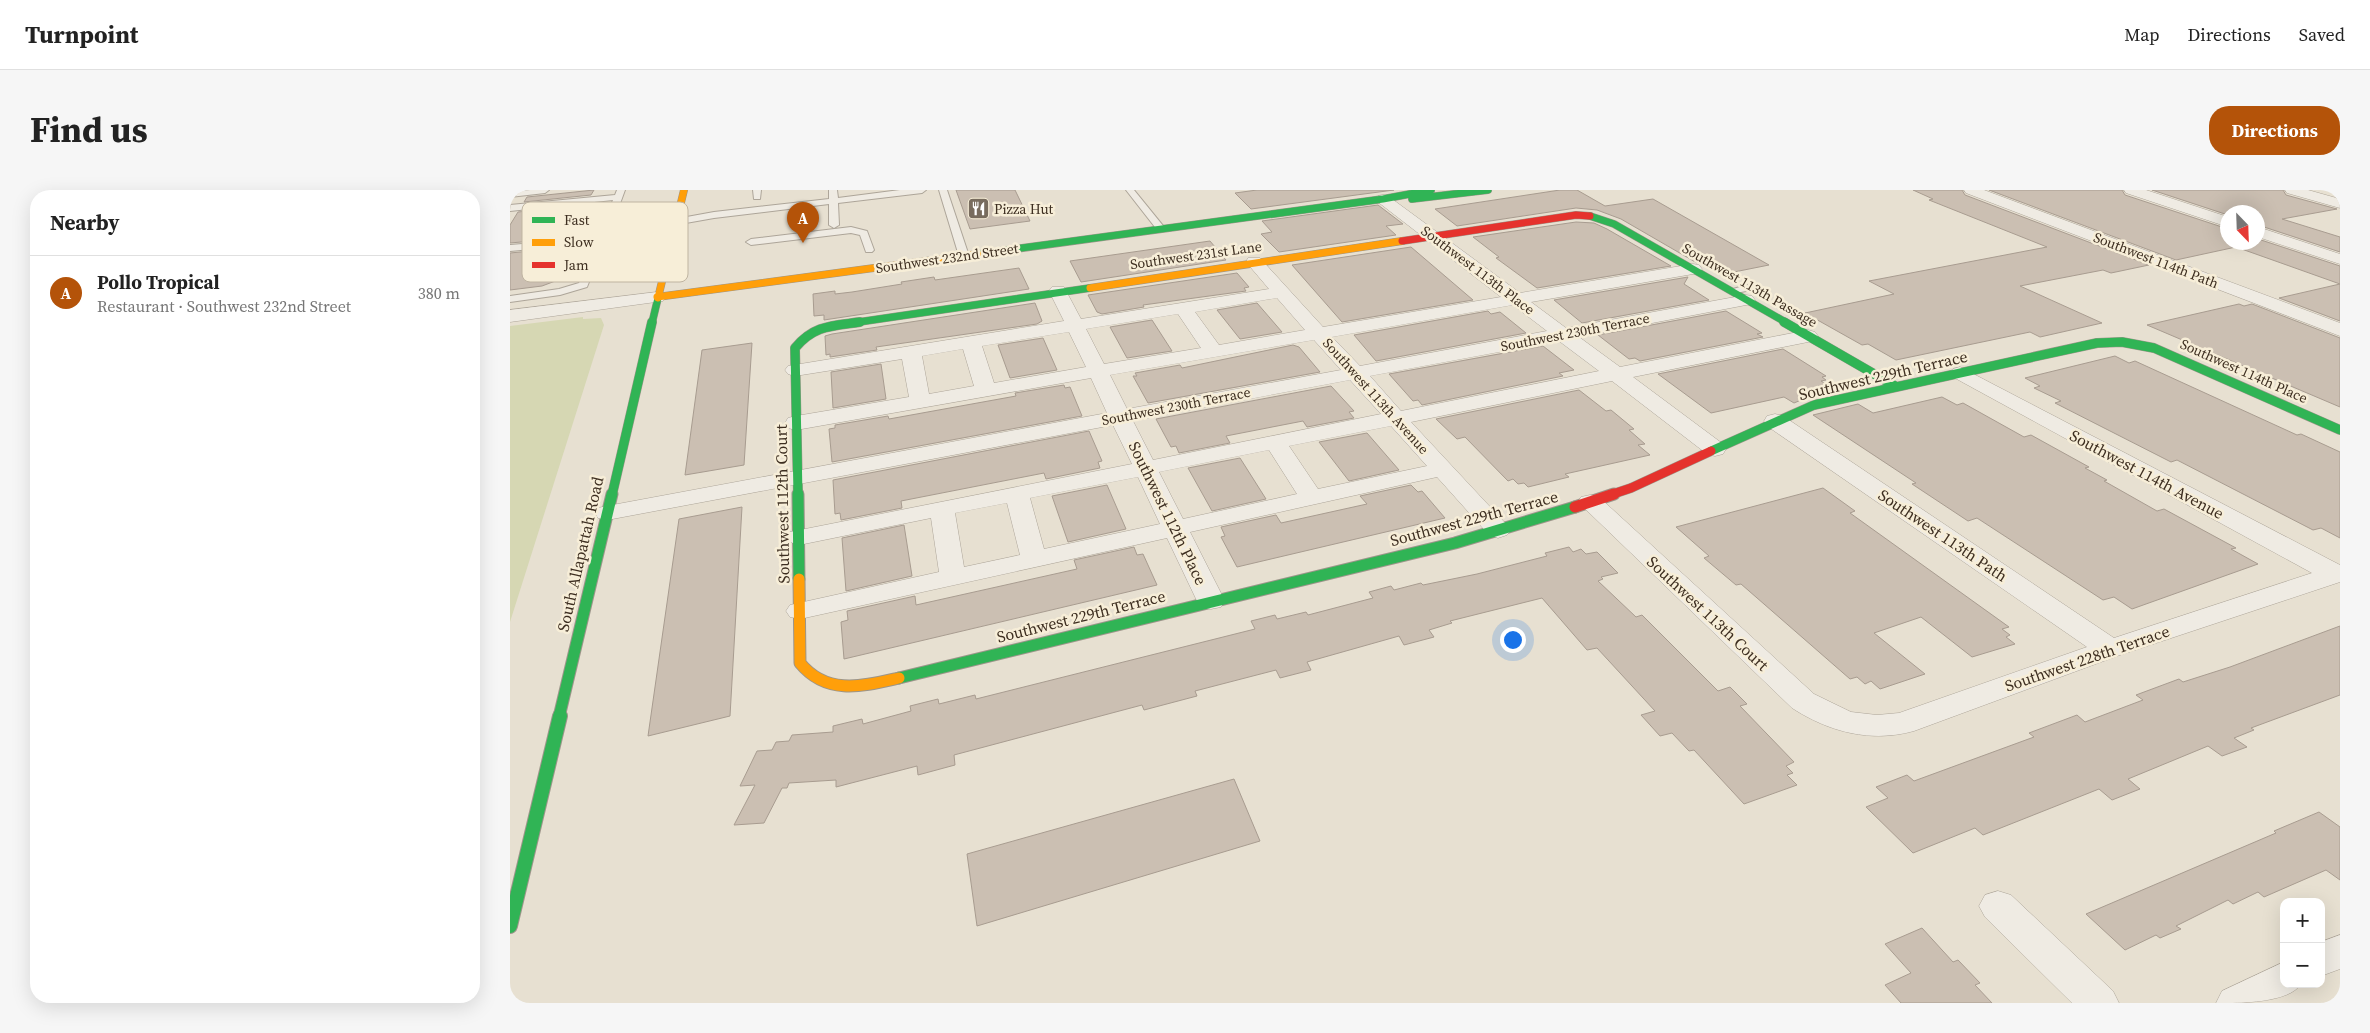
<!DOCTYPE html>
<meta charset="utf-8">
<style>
:root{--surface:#fff;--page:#f6f6f6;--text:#222;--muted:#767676;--line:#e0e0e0;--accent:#b45309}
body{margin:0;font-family:"Source Serif 4",serif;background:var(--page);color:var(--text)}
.controls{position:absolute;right:15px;bottom:15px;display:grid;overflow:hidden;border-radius:10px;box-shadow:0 5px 20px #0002}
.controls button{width:45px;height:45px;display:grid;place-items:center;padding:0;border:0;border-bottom:1px solid var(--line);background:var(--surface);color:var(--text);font:25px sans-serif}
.compass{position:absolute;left:1710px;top:15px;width:45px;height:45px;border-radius:50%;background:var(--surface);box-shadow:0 5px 20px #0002;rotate:157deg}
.you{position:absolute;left:1002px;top:449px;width:18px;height:18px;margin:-12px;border:4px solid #fff;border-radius:50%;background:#1a73e8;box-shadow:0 0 0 8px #1a73e833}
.badge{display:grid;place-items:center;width:32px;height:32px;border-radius:50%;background:var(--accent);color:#fff;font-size:16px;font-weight:700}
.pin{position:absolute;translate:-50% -41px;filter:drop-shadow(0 1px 2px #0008)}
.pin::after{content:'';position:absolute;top:26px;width:18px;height:15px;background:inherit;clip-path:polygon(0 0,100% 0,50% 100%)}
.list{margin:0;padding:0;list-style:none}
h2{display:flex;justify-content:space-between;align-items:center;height:65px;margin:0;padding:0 20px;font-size:21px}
h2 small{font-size:16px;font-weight:400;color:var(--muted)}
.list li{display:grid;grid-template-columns:32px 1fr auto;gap:15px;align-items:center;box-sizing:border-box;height:75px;padding:0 20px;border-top:1px solid var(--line)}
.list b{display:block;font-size:19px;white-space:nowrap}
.list p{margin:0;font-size:16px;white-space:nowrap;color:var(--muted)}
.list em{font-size:16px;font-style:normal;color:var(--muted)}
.map{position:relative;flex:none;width:1830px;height:813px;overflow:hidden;border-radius:20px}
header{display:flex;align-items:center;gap:30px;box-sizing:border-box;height:70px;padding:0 25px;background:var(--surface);border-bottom:1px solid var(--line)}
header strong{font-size:24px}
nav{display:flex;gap:28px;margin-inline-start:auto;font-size:18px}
.intro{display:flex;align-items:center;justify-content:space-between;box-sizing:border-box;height:120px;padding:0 30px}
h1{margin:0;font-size:35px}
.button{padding:12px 22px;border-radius:20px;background:var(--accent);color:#fff;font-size:18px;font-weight:700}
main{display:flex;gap:30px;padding:0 30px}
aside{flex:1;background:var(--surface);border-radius:20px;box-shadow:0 5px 20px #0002}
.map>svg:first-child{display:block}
.green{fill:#d6d7b3}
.building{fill:#cbbfb2;stroke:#a89c90}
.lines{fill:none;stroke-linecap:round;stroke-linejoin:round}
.lane-casing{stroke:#ada599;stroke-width:2}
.street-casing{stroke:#ada599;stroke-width:1}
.fast-far3-casing{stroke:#9c958a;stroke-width:8}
.fast-far2-casing{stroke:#9c958a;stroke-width:10}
.fast-far1-casing{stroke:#9c958a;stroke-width:13}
.fast-casing{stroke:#9c958a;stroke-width:16}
.slow-far1-casing{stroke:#9c958a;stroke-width:8}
.slow-casing{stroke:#9c958a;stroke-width:13}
.jam-far2-casing{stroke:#9c958a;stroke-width:8}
.jam-far1-casing{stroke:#9c958a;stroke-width:10}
.jam-casing{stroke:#9c958a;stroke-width:13}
.lane{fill:#efebe3;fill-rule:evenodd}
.street{fill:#efebe3;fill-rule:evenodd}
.fast-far3{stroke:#30b455;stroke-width:7}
.fast-far2{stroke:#30b455;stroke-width:9}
.fast-far1{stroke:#30b455;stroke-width:11}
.fast{stroke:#30b455;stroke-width:14}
.slow-far1{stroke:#ff9f0a;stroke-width:7}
.slow{stroke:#ff9f0a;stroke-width:11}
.jam-far2{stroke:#e5322d;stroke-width:7}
.jam-far1{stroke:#e5322d;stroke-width:9}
.jam{stroke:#e5322d;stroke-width:11}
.labels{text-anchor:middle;stroke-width:5;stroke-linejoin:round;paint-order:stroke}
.far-poi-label{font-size:14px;fill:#3d2e20;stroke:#f7eed8;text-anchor:start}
.far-street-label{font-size:14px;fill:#3d2e20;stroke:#f7eed8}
.street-label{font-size:16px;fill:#3d2e20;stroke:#f7eed8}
.key{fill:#f7eed8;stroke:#bfb4a1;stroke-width:1}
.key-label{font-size:14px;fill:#3d2e20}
</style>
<header>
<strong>Turnpoint</strong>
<nav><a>Map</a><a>Directions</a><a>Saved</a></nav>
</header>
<div class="intro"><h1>Find us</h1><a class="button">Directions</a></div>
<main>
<aside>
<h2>Nearby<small></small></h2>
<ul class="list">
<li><span class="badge">A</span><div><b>Pollo Tropical</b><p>Restaurant · Southwest 232nd Street</p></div><em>380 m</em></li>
</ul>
</aside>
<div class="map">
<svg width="1830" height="813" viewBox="0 0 1830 813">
<rect width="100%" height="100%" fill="#e7e0d1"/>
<path class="green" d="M73 127V129L91 128 94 135 0 432V136Z"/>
<path class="building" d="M84 0 81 5 14 12 17 7Z
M446 0H505L520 31 460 39Z
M747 0H884L741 19 725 3Z
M1050 0H1067L1095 16 1143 9 1259 75 1224 82 1192 63 1187 73 1111 29 1087 20 1066 18 947 36 925 19Z
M1403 0H1452L1455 5 1639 75 1601 83 1593 80 1510 96 1592 133 1530 147 1520 142 1386 170 1358 154 1352 155 1295 123 1384 104 1359 91 1537 57 1419 10 1423 9Z
M1479 0H1612L1615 5 1718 39V52H1748V49L1830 76V131L1769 108 1830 94 1726 57 1666 70Z
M1642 0H1773L1776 5 1827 19 1772 29 1830 47V62L1748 35V22H1718V25Z
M77 15 72 26H76L67 47 0 53V35L8 22Z
M868 15 893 34 876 36 886 45 769 62 751 44 762 42 752 31Z
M1066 32 1084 33 1097 39 1161 76 1027 98 986 68 989 67 963 47Z
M700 51 716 70 571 92 560 71Z
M62 57 48 90 32 96 0 100V63Z
M901 57 963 110 832 132 782 75Z
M509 78 519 99 314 130V125L304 126 303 104 325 101V104L342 102 392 94 391 92 424 87 425 90Z
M727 83 739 97 734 98 736 101 633 115 634 117 592 124 587 122 578 105Z
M1178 87 1174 94 1199 110 1072 133 1044 110Z
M525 113 532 131 527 134 366 157 367 160 320 167V164L316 165 315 146 322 144Z
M747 113 772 142 730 149 707 120Z
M1729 114 1734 116 1742 114 1830 148V217L1637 135Z
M978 121 981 124 990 122 1016 143 866 171 844 145Z
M1216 121 1252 143 1247 144 1253 147 1130 171 1125 168 1119 169 1088 145Z
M642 130 662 161 617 168 600 137Z
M533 148 547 180 500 188 488 155Z
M242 153 234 275 175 285 192 160Z
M783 155 789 157 810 182 638 213 623 186H627L625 183 670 175 672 178Z
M1033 156 1064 180 1049 183 1053 186 912 215 908 210 903 211 879 184Z
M1273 159 1316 186 1312 187 1316 190 1311 191 1328 201 1296 208 1284 213 1274 207 1201 223 1148 184Z
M1605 166 1619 173 1625 171 1787 245 1791 244 1830 262V348L1811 338 1803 340 1667 270 1661 272 1545 213 1551 211 1524 198 1530 196 1515 188Z
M371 174 376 209 323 218 321 182Z
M554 195 555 198 560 197 572 226 322 272 319 239 325 238V235L378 226 379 229 506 206 505 203Z
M821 196 844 221 839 222 844 228 797 237 793 231 716 246 720 253 669 263 666 256 661 257 646 229Z
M1069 200 1096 221 1101 220 1124 239 1119 240 1135 254 1128 255 1140 265 1055 284 1059 287 1018 297 1014 293 1008 294 1003 289 998 291 955 247 947 249 926 229Z
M1432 207 1447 215 1453 213 1514 247 1521 245 1579 277 1575 278 1597 290 1594 291 1647 321 1654 319 1726 358 1721 359 1748 374 1622 419 1604 407 1593 410 1467 328 1458 331 1402 294 1406 293 1303 225 1348 214 1363 223Z
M579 241 592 271 588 272 590 278 536 289 534 283 391 311 392 318 331 330 330 323 325 324 323 290Z
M857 243 889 280 839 291 809 252Z
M730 268 756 309 702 321 678 278Z
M597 295 616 339 558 352 542 306Z
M901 295 908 302 912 301 935 328 727 377 711 347 715 346 711 337 766 325 771 333 857 314 850 306Z
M1313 298 1345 321 1340 323 1499 437 1492 439 1500 445 1496 447 1505 454 1462 467 1411 427 1364 443 1415 484 1370 499 1361 491 1355 494 1347 487 1340 489 1231 394 1226 395 1194 368 1199 366 1166 337Z
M232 317 220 526 138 546 169 329Z
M394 335 402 386 336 401 332 348Z
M624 357 627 365 633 364 647 395 334 469 331 432 338 430 337 421 405 406 406 415 567 379 564 370Z
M1059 357 1063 362 1071 359 1076 364 1087 362 1108 383 1091 387 1093 389 1088 391 1126 427 1132 425 1208 501 1220 497 1237 514 1230 516 1284 572 1276 576 1283 583 1277 585 1287 595 1234 614 1184 560 1179 561 1162 543 1150 546 1131 525 1145 521 1087 458 1077 460 1032 408 940 431 942 433 919 440 924 447 894 455 889 446 797 472 801 480 770 488 766 480 685 501 687 506 634 520 632 515 444 565 445 575 408 585 407 576 326 597V590L279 593 277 598H272L254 633 224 635 245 595 230 596 247 561 262 560 266 552 279 551 282 545 323 542V536L352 529 353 534 401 521 400 516 428 509 429 514 465 505 466 509 745 439 741 431 765 425 767 429 796 422 798 425 863 408 859 402 881 396 884 400 911 393 913 395 967 384 1037 366 1035 363Z
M1830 436V505L1741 538 1744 540 1724 548 1737 557 1712 566 1698 556 1618 589 1630 599 1602 610 1589 599 1473 645 1465 638 1403 663 1356 617 1378 608 1366 597 1397 585 1404 591 1524 547 1519 543 1567 525 1575 532 1633 510 1626 505 1669 489 1673 492 1720 477Z
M724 589 750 651 467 736 457 664Z
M1809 622 1830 637V690L1816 680 1754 707 1748 702 1723 714 1718 710 1666 736 1671 739 1650 748 1646 745 1615 760 1576 724 1766 643 1764 641Z
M1412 738 1443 772 1448 770 1470 793 1465 795 1482 813H1391L1375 795 1401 783 1375 754Z"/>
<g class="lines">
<defs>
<path id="lane" d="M12 0H39L35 3 0 7V1Z
M107 0H115L100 41 204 22 319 9V0H327L328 8 390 0H416L412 3 328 13 329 35 324 38 319 35V14L204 28 97 47 77 97 50 105 0 112V106L49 99 69 93 88 49 77 54 0 61V55L62 50 90 43 103 10 0 21V15L105 5Z
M243 0H251L250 9H244Z
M429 0H437L459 66 457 68 449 66Z
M616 0H624L654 37V41H648Z
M341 37 357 41 364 60 362 62H356L350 45 341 43 241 55 236 52 241 49Z
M124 43 162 46 167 49 162 52 121 48V44Z
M1237 95 1242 98 1241 100 1221 104 1216 101Z"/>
<path id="street" d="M1454 0H1474L1830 133V146L1456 3Z
M1614 0H1636L1718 27V37L1616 3Z
M1775 0H1798L1830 9V18L1777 3Z
M873 5 878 6 1010 103 1183 74 1189 75 1192 79 1189 83 1183 84 1021 112 1056 138 1236 105 1242 106 1245 110 1242 114 1236 115 1069 147 1110 177 1298 140 1305 142 1308 146 1305 150 1298 152 1123 187 1213 254 1216 259 1213 264 1205 266 1197 264 1102 191 901 232 997 335 1001 340 997 345 988 348 979 345 927 287 680 342 715 411 711 417 701 419 691 417 687 411 657 348 290 429 280 427 276 421 280 415 429 382 421 328 289 355 280 352 276 347 280 342 622 274 603 235 97 330 88 328 85 323 88 318 97 316 597 223 581 188 286 240 278 238 275 233 278 228 286 226 399 207 392 169 285 186 278 184 275 180 278 176 554 131 539 101 542 97H554L571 129 759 99 736 72 738 68H750L813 137 991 107 868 12 866 9 868 6ZM767 108 795 140 709 155 685 122ZM1003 115 1037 141 850 176 822 147ZM668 124 691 158 594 174 576 139ZM559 142 576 177 484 193 472 156ZM804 150 831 180 617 219 600 185ZM1049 151 1089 181 891 221 860 186ZM453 159 464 196 419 204 412 166ZM840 190 871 224 643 270 623 231ZM881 236 917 276 808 299 779 256ZM759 260 787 304 673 329 649 282ZM628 287 650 334 534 359 520 308ZM497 313 510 365 454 377 445 323Z
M1748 37 1830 64V74L1748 47Z
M147 102 153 103 156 107 153 111 0 132V120Z
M1450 177 1830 375V392L1610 465 1404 541C1361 553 1319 542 1282 518L1068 312 1071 307 1080 305 1089 307 1304 504 1341 522 1367 525 1389 523 1577 457 1257 236 1254 231 1257 226 1265 224 1273 226 1604 448 1802 383 1443 187 1440 183 1443 179Z
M1488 701 1501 705 1603 801 1609 813H1562L1475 727 1469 716 1475 705Z
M1830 745V779L1811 786V752Z
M1774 772V794H1791C1779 813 1730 813 1706 813L1712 801Z"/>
<path id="fast-far3" d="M902 9 978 0
M1080 26 1104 34 1277 133
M468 64 873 9 921 0
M142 133 148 108
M342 133 580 98"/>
<path id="fast-far2" d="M1274 132 1385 196
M1201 261 1304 215 1587 153 1612 152 1644 158 1830 240
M102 305 142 132
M288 305 285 158C304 135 322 136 350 132"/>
<path id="fast-far1" d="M288 304 289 389
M389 488 945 353 1065 317
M49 527 102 304"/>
<path id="fast" d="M0 736 50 526"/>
<path id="slow-far1" d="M580 98 892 51
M147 107 468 64
M148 108 174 0"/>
<path id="slow" d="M289 389 290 473C317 506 353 496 389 488"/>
<path id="jam-far2" d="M892 51 1066 25 1080 26"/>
<path id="jam-far1" d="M1100 305 1121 298 1201 261"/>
<path id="jam" d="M1065 317 1104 304"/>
</defs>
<use href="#lane" class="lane-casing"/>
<use href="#street" class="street-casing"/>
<use href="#fast-far3" class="fast-far3-casing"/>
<use href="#fast-far2" class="fast-far2-casing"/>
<use href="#fast-far1" class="fast-far1-casing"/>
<use href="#fast" class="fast-casing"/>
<use href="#slow-far1" class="slow-far1-casing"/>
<use href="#slow" class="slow-casing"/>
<use href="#jam-far2" class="jam-far2-casing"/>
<use href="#jam-far1" class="jam-far1-casing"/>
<use href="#jam" class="jam-casing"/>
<use href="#lane" class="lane"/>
<use href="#street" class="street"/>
<use href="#fast-far3" class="fast-far3"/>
<use href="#fast-far2" class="fast-far2"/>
<use href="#fast-far1" class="fast-far1"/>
<use href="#fast" class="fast"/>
<use href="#slow-far1" class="slow-far1"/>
<use href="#slow" class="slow"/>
<use href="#jam-far2" class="jam-far2"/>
<use href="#jam-far1" class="jam-far1"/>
<use href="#jam" class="jam"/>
</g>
<defs>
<symbol id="restaurant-square" viewBox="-11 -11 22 22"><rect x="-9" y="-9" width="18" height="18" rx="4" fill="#786c5e" stroke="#f7eed8"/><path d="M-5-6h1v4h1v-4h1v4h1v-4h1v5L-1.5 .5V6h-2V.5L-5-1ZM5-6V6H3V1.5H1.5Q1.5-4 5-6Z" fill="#fff"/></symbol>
</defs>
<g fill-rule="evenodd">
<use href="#restaurant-square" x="456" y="6" width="25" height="25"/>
</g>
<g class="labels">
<g class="far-poi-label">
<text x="484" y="24">Pizza Hut</text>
</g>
<g class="far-street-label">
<text transform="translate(686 65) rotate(-8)" y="5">Southwest 231st Lane</text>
<text transform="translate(437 68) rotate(-8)" y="5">Southwest 232nd Street</text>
<text transform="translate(1646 70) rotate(21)" y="5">Southwest 114th Path</text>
<text transform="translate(968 80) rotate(37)" y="5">Southwest 113th Place</text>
<text transform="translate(1240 95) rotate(30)" y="5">Southwest 113th Passage</text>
<text transform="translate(1065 142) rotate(-11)" y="5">Southwest 230th Terrace</text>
<text transform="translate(1734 181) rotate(24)" y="5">Southwest 114th Place</text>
<text transform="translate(866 206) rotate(48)" y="5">Southwest 113th Avenue</text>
<text transform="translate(666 216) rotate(-11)" y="5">Southwest 230th Terrace</text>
</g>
<g class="street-label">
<text transform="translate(1373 185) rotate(-13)" y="6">Southwest 229th Terrace</text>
<text transform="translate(1637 284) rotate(28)" y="6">Southwest 114th Avenue</text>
<text transform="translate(272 314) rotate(-91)" y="6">Southwest 112th Court</text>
<text transform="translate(658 323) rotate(64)" y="6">Southwest 112th Place</text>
<text transform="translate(964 328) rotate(-15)" y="6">Southwest 229th Terrace</text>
<text transform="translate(1433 345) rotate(34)" y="6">Southwest 113th Path</text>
<text transform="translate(70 364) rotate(-77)" y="6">South Allapattah Road</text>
<text transform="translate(1198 423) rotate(43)" y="6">Southwest 113th Court</text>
<text transform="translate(571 426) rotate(-14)" y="6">Southwest 229th Terrace</text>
<text transform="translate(1577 468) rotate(-19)" y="6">Southwest 228th Terrace</text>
</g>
</g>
<rect x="12" y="12" width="166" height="80" rx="8" class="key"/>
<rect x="22" y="27" width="23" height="6" fill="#30b455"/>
<rect x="22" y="49" width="23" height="7" fill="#ff9f0a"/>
<rect x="22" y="72" width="23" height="6" fill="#e5322d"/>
<g class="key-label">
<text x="54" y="35">Fast</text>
<text x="54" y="57">Slow</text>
<text x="54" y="80">Jam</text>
</g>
</svg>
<div class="controls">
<button>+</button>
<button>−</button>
</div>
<svg class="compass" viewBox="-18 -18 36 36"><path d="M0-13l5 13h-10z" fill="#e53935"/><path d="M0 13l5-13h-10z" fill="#767676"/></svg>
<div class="you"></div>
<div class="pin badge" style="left:293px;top:53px">A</div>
</div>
</main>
